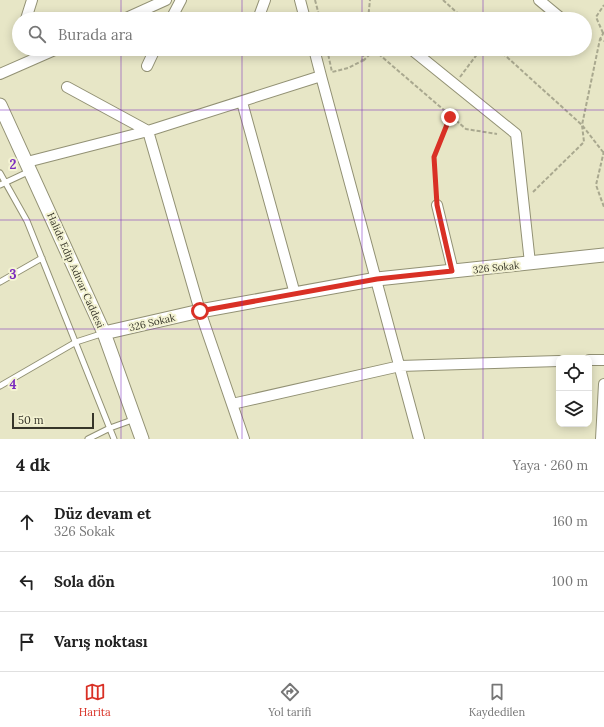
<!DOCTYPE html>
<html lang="tr">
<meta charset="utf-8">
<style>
:root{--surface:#fff;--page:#f2f2f2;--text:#222;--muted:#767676;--line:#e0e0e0;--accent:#d93025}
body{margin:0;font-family:Lora,serif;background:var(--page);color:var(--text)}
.controls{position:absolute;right:12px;bottom:12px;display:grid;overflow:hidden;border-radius:8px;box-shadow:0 2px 10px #0003}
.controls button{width:36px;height:36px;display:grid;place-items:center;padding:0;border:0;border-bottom:1px solid var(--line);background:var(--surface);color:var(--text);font:20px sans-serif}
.scale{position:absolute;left:12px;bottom:10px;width:82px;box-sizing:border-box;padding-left:4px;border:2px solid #363529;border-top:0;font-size:11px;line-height:14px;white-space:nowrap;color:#363529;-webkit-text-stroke:3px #f4f3d3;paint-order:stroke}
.stop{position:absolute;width:12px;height:12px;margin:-9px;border:3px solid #d93025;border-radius:50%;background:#fff}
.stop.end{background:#d93025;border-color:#fff;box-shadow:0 1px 4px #0008}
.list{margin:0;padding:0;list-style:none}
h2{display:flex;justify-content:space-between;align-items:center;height:52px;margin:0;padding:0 16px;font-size:17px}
h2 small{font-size:13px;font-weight:400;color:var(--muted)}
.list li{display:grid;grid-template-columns:26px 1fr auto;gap:12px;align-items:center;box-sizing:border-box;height:60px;padding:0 16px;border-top:1px solid var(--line)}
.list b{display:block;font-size:15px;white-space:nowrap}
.list p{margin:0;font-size:13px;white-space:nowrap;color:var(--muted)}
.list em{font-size:13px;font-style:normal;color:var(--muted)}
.icon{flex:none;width:22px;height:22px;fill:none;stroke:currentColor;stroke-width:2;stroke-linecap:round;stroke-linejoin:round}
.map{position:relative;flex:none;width:604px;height:439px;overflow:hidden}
.search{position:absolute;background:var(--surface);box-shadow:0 2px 10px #0003;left:12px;right:12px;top:12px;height:44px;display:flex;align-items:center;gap:10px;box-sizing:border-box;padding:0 14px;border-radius:22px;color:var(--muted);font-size:15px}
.sheet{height:232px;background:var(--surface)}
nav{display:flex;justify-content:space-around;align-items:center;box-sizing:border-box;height:56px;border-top:1px solid var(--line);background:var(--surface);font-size:11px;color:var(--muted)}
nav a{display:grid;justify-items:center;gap:2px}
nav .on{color:var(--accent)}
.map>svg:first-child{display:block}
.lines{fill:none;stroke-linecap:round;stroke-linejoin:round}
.service-casing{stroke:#929174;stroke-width:7}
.minor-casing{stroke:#929174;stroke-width:12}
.tertiary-casing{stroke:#929174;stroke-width:15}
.path{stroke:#a9a88f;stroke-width:2;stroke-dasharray:4 2;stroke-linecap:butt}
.service{stroke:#fff;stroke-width:5}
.minor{stroke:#fff;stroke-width:10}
.tertiary{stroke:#fff;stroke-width:13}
.route{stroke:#d93025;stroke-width:5}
.grid{fill:none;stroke:#7b2cbf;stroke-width:1;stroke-opacity:0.55}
.labels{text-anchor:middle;stroke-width:4;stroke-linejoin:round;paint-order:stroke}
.street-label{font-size:10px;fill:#363529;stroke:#f4f3d3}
.grid-label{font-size:13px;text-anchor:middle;font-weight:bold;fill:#7b2cbf;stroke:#f4f3d3;stroke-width:4;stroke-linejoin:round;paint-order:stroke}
</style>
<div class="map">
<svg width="604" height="439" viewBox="0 0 604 439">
<rect width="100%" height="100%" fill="#e7e6c6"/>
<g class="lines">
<defs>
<path id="service" d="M0 173 27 221 114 439
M0 185 30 171
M0 282 42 258
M0 386 76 342 104 333
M88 439 110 428 135 419"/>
<path id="minor" d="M300 0 305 19
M539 0 562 19
M26 19 32 0
M124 19 166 0
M171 19 181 0
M258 19 265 0
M411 49 516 134 530 263
M147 66 155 49
M0 74 57 49
M321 76 419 439
M67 87 148 131
M242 102 295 294
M27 162 148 131
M437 205 453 271
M589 360H604
M232 404 400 366 559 361
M244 439 200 311 148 131 321 76 314 49
M601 439 604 384"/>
<path id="tertiary" d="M0 105 104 333 142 439
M104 333 200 311 377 279 604 255"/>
</defs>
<use href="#service" class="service-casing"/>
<use href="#minor" class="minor-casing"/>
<use href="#tertiary" class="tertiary-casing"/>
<path class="path" d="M315 0 320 19
M443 0 464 19
M368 19 370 0
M604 32 600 39 604 41
M603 33 596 17 604 5
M327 49 332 72 348 68 362 61 365 49
M498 49 582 125 603 152
M374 50 466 129 497 134
M363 61 374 50
M460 77 481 49
M604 151 596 185 604 207
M533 192 584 142 582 125 600 39
M436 194 434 157 450 117"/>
<use href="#service" class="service"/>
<use href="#minor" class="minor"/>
<use href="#tertiary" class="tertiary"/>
</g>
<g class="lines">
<path class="route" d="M200 311 377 279 452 271 437 205 434 157 450 117"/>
</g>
<path class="grid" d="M121 0V19M242 0V19M362 0V19M483 0V19M121 49V439M242 49V439M362 49V439M483 49V439M0 110H604M0 220H604M0 329H604"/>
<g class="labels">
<g class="street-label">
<text transform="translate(496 267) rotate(-6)" y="4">326 Sokak</text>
<text transform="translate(76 270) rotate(66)" y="4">Halide Edip Adıvar Caddesi</text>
<text transform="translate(152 322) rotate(-13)" y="4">326 Sokak</text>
</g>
</g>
<g class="grid-label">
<text x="13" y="169">2</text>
<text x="13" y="279">3</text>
<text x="13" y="389">4</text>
</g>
</svg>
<div class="controls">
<button><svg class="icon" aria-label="locate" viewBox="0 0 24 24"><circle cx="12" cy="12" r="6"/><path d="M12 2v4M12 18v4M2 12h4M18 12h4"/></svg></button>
<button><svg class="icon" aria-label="layers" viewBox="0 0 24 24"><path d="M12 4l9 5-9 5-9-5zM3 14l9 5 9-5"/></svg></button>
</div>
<div class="scale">50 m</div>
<div class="stop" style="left:200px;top:311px"></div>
<div class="stop end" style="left:450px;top:117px"></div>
<div class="search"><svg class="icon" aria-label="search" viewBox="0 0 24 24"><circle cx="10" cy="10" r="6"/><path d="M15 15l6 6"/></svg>Burada ara</div>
</div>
<section class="sheet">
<h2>4 dk<small>Yaya · 260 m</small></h2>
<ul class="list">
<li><svg class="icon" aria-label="ahead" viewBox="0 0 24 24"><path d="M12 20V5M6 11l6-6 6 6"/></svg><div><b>Düz devam et</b><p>326 Sokak</p></div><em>160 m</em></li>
<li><svg class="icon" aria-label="left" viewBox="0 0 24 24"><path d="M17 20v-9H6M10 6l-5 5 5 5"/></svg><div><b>Sola dön</b></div><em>100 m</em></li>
<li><svg class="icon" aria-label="arrive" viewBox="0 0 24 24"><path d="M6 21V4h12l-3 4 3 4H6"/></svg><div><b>Varış noktası</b></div></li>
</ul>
</section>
<nav>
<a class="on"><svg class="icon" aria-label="map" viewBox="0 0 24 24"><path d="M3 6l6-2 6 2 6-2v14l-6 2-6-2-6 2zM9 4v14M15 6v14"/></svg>Harita</a>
<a><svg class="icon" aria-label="directions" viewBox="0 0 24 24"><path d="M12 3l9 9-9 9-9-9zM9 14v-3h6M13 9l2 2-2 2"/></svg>Yol tarifi</a>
<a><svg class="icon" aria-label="saved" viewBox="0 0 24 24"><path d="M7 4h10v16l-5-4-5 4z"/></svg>Kaydedilen</a>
</nav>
